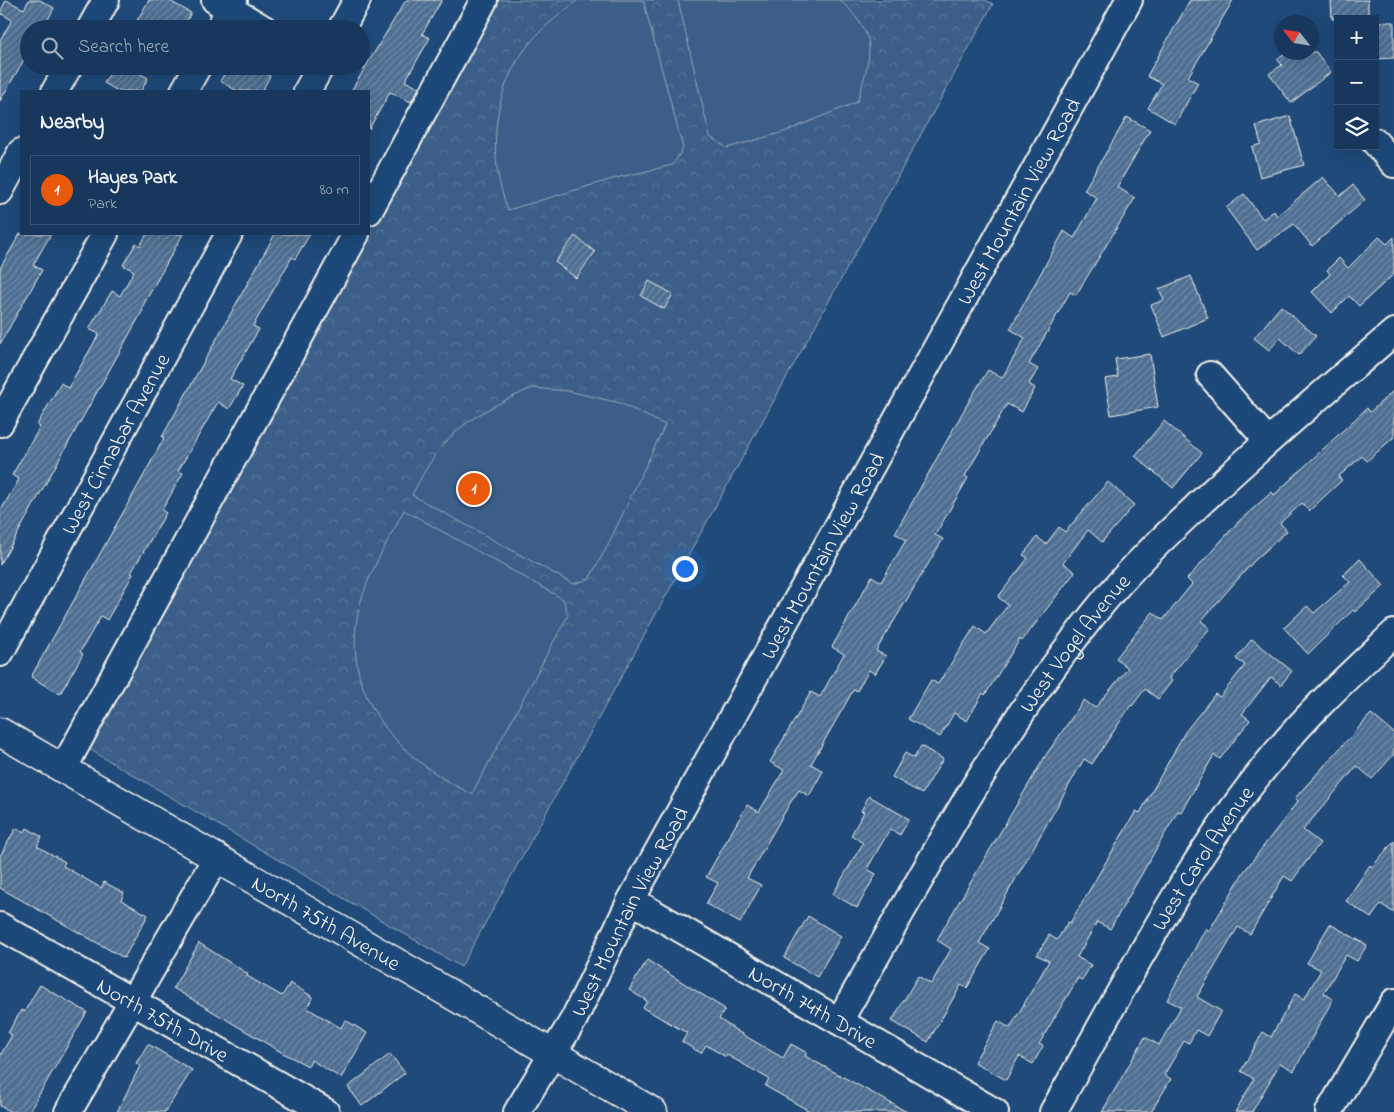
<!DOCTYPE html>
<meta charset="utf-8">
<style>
:root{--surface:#17385c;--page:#203f62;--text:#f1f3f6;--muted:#9eacbb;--line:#365272;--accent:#ea580c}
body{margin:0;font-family:"Indie Flower",sans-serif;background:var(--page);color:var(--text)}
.controls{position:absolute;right:15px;top:15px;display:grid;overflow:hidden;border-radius:0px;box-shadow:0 5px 20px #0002}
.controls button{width:45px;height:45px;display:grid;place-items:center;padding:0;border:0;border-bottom:1px solid var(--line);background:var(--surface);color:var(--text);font:25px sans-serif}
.compass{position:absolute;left:1274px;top:15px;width:45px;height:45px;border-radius:50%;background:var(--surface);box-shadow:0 5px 20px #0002;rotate:300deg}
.you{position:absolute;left:684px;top:568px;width:18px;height:18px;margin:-12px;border:4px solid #fff;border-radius:50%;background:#1a73e8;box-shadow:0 0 0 8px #1a73e833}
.badge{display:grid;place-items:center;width:32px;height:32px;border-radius:50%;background:var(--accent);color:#fff;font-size:16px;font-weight:700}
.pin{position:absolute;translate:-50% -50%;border:2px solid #fff;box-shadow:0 1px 5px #0006}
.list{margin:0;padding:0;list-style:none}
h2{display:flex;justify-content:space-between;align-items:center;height:65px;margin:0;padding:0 20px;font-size:21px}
h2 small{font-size:16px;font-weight:400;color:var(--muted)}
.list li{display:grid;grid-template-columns:32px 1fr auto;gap:15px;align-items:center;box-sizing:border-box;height:70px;margin:0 10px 10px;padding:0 10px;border:1px solid var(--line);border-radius:0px}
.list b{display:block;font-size:19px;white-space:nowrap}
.list p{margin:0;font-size:16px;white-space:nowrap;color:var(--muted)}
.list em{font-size:16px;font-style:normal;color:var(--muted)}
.icon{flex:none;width:28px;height:28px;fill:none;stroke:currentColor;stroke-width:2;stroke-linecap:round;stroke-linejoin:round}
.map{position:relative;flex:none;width:1394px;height:1112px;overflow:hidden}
.search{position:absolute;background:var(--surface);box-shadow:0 5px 20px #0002;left:20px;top:20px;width:350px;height:55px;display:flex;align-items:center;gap:12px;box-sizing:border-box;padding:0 18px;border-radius:28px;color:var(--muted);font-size:19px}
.panel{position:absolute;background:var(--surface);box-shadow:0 5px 20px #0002;left:20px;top:90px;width:350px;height:145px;border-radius:0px}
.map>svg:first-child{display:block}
.forest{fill:url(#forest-crowns);stroke:#97a8b8}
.pitch{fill:#3a5f88;stroke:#97a8b8}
.building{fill:url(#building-hatch);stroke:#f4f1e8}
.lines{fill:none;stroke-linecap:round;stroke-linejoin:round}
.minor-casing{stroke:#f4f1e8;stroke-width:30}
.major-casing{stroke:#f4f1e8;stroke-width:31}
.minor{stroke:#1f4a7a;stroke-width:26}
.major{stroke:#1f4a7a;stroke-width:28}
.labels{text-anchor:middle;stroke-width:4;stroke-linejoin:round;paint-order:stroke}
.street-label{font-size:22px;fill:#f4f1e8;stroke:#1f4a7a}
</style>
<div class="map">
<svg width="1394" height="1112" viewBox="0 0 1394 1112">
<defs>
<pattern id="forest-crowns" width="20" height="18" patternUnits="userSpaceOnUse" patternTransform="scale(1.25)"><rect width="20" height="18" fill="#3a5f88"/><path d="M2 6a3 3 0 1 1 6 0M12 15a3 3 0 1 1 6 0" fill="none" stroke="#577699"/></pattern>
<pattern id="building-hatch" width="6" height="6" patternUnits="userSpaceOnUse" patternTransform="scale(1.25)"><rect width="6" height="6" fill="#4d6e92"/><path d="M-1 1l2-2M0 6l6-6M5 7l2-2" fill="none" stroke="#708aa6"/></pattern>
</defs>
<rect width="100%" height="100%" fill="#1f4a7a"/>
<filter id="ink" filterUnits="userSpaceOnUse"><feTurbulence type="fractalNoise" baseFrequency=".02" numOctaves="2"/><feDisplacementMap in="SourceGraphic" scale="10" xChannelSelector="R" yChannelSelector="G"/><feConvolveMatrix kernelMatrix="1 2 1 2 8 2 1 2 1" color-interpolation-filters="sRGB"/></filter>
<g filter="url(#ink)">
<path class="forest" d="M494 0H985L993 4 461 967 82 745 369 234V226Z"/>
<path class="pitch" d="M578 0H643L683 148 673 165 616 178 508 210C488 159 491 98 523 52 537 31 558 16 578 0Z
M678 0H839C851 8 870 33 869 48 869 66 862 85 857 102L784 132 727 148 710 137Z
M532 388 568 391 620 403 665 425 607 547 589 579 573 584 412 495C443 432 469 416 532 388Z
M404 510 563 599 568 615 472 794C406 763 347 705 356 626 360 585 386 546 404 510Z"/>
<path class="building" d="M6 0 24 9 29 0H40L54 8 43 29H29V51L0 101V40L12 20 0 13Z
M149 0H168L191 13 182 29H132Z
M406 0H442L422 34 430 38 405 81 419 88 411 102 390 92 369 129V91H351Z
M1190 0H1233L1188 77 1198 83 1175 124 1148 108 1162 84 1147 76Z
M1331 0H1368V19H1332Z
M1375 22H1394V58L1375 59Z
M1286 52H1316L1331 72 1291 103 1269 74 1282 65 1277 59Z
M114 66H140L137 72 148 78 141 91H118L104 83Z
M229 66H253L270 76 262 91H237L220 81Z
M1290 116 1304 165 1260 177 1252 147 1261 144 1256 126Z
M1127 117 1150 130 1117 187 1135 198 1076 295 1070 292 1029 364 1038 369 1029 384 1035 388 1022 412 1007 404 965 476 968 478 935 535 943 539 876 651 886 656 875 674 869 670 857 691 854 689 811 764 823 771 809 796 799 790 790 803 747 878 761 885 740 923 706 904 718 883 706 877 747 805 759 812 784 770 770 762 811 692 820 697 844 654 832 647 872 576 881 582 906 540 895 533 969 401 988 370 1002 378 1025 338 1010 329 1064 231 1074 238 1097 198 1084 190Z
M1323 177 1340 196 1353 185 1365 200 1312 246 1294 224 1257 250 1226 208 1244 194 1263 219 1274 211 1277 216Z
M20 234H51L33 265 42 270 0 344V268Z
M147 234H183L141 309 143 310 0 565V512L19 479 12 475 40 427 37 425 61 383 68 388 99 334 89 329 112 291 120 296 134 271 123 265 136 243 140 246Z
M275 234H310L295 259 292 257 253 326 259 329 230 379 243 386 229 409 218 402 178 471 183 473 162 510 166 513 131 573 133 574 107 620 101 616 80 652 83 654 60 694 31 677 139 484 164 438 162 437Z
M575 236 595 252 576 278 555 262Z
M1379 237 1387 244 1394 237V274L1359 306 1349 296 1332 313 1312 292 1330 274 1327 270 1339 258 1348 268Z
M1191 276 1208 318 1164 337 1151 305 1164 300 1159 289Z
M649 281 673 294 664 309 641 296Z
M1281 306 1316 336 1299 355 1280 338 1269 350 1254 338Z
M1150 354 1158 407 1111 415 1105 379 1118 377 1115 359Z
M1394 390V437L1367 461 1362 456 1338 477 1342 480 1309 511 1302 503 1280 523 1287 531 1253 562 1201 621 1210 628 1169 678 1172 681 1158 699 1145 689 1132 706 1131 705 1092 764 1084 759 979 943 990 949 967 988 961 985 928 1042 892 1021 918 976 931 984 951 949 937 940 946 924 1046 755 1084 700 1095 708 1128 668 1116 658 1139 629 1153 612 1163 620 1192 584 1187 579 1238 522 1272 492 1274 495 1367 408 1370 412Z
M1164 421 1202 453 1173 488 1135 456Z
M1108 482 1134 505 1102 542 1088 530 1063 563 1075 572 1022 641 1020 639 985 695 983 693 967 721 954 713 940 737 908 719 931 680 938 684 975 626 986 634 1008 605 998 597 1028 558 1023 555 1037 537 1046 544 1059 527 1065 532Z
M1360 559 1384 586 1355 612 1353 610 1308 654 1284 628 1307 606 1314 613 1350 582 1343 575Z
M1252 639 1292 671 1281 685 1271 677 1242 714 1250 720 1220 759 1214 755 1181 812 1178 811 1110 929 1097 922 1077 957 1091 965 1082 980 1078 978 1039 1044 1043 1046 1033 1064 1019 1056 1006 1080 974 1062 998 1021 1010 1028 1049 961 1037 955 1049 935 1057 940 1068 922 1070 923 1136 811 1140 813 1185 732 1215 694 1220 697 1245 665 1236 659Z
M1371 714 1394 733V754L1372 779 1357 766 1303 830 1320 843 1292 881 1284 876 1250 934 1238 927 1197 997 1221 1011 1207 1036 1196 1030 1189 1043 1184 1041 1164 1075 1171 1079 1151 1112H1102L1145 1037 1159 1045 1181 1007 1167 1000 1206 928 1209 931 1243 873 1298 801 1295 798Z
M921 746 943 759 922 794 892 777 905 753 914 758Z
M869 796 909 819 900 835 890 829 867 869 876 874 857 908 833 894 863 843 851 835 864 812 861 811Z
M16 828 24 833 27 828 42 837 37 846 65 862 63 866 101 888 104 882 124 893 121 900 148 915 124 958 0 888V856Z
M1394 841V913L1381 904 1371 918 1346 901 1370 865 1372 867Z
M808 916 841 936 817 977 784 958Z
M1330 924 1367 945 1357 961 1346 955 1324 993 1333 999 1294 1071 1280 1063 1252 1112H1235L1254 1079 1241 1071 1263 1032 1271 1037 1295 994 1304 999 1321 970 1307 963Z
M199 943 248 974 247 976 282 996 290 983 313 997 307 1008 341 1028 345 1020 367 1033 341 1078 311 1060 308 1066 281 1052 173 988Z
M647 960 725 1009 719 1019 740 1033 783 1058 791 1044 807 1053 805 1056 907 1112H811L765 1086 769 1079 727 1055 726 1057 706 1045 701 1053 682 1042 687 1033 643 1008 647 1001 629 990Z
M40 985 87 1012 29 1112H11L0 1106V1056L12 1035 8 1033 21 1010 24 1012Z
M148 1044 192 1070 165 1112H117L140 1066 136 1063Z
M390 1054 405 1073 362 1106 348 1087Z"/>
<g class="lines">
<defs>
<g id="minor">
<path d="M215 0 264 29"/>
<path d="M90 29 106 0"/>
<path d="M219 29 234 0"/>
<path d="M341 29 357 0"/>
<path d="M55 91 69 66"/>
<path d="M184 91 198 66"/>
<path d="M307 91 321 66"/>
<path d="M1375 142 1394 164"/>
<path d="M0 191 21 152"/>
<path d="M369 211 484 0"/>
<path d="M1210 375 1268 441"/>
<path d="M0 423 105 234"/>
<path id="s1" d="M0 653 229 234"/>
<path d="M63 769 356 234"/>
<path id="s2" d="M631 900 995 1112"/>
<path id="s3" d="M0 926 326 1112"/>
<path id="s4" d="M839 1021C922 878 999 728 1105 600 1137 561 1175 527 1212 492 1271 437 1333 385 1394 332"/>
<path d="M68 1112 217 857"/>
<path id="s5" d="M517 1112 574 1019 631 900 1129 0"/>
<path id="s6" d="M1053 1112C1123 990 1186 860 1277 752 1312 709 1354 671 1394 633"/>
<path d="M1329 1112 1394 1002"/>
</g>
<g id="major">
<path id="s7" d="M0 732 653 1112"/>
</g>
</defs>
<use href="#minor" class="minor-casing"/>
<use href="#major" class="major-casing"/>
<use href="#minor" class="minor"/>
<use href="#major" class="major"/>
</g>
</g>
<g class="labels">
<g class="street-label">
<text dy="8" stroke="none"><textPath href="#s5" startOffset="1040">West Mountain View Road</textPath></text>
<text dy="8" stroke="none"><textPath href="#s1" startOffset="239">West Cinnabar Avenue</textPath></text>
<text dy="8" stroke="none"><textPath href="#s5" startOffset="635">West Mountain View Road</textPath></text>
<text dy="8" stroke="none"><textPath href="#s4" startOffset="446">West Vogel Avenue</textPath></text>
<text dy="8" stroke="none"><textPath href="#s6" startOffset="295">West Carol Avenue</textPath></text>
<text dy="8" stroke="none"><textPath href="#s5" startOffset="230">West Mountain View Road</textPath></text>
<text dy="8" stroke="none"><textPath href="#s7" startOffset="378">North 75th Avenue</textPath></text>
<text dy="8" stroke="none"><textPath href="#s2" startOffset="211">North 74th Drive</textPath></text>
<text dy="8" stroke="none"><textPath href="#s3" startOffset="188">North 75th Drive</textPath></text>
</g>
</g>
</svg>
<div class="controls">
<button>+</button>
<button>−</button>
<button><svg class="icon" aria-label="layers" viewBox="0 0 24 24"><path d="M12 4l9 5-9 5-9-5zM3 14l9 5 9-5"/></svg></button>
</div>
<svg class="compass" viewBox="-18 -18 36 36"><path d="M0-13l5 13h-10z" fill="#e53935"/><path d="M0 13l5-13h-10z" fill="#9eacbb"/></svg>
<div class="you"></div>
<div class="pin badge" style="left:474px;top:489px">1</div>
<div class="search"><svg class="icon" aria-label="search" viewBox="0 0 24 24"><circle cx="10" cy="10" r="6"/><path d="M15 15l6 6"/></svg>Search here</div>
<section class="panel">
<h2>Nearby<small></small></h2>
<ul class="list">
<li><span class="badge">1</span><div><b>Hayes Park</b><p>Park</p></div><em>80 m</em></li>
</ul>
</section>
</div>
